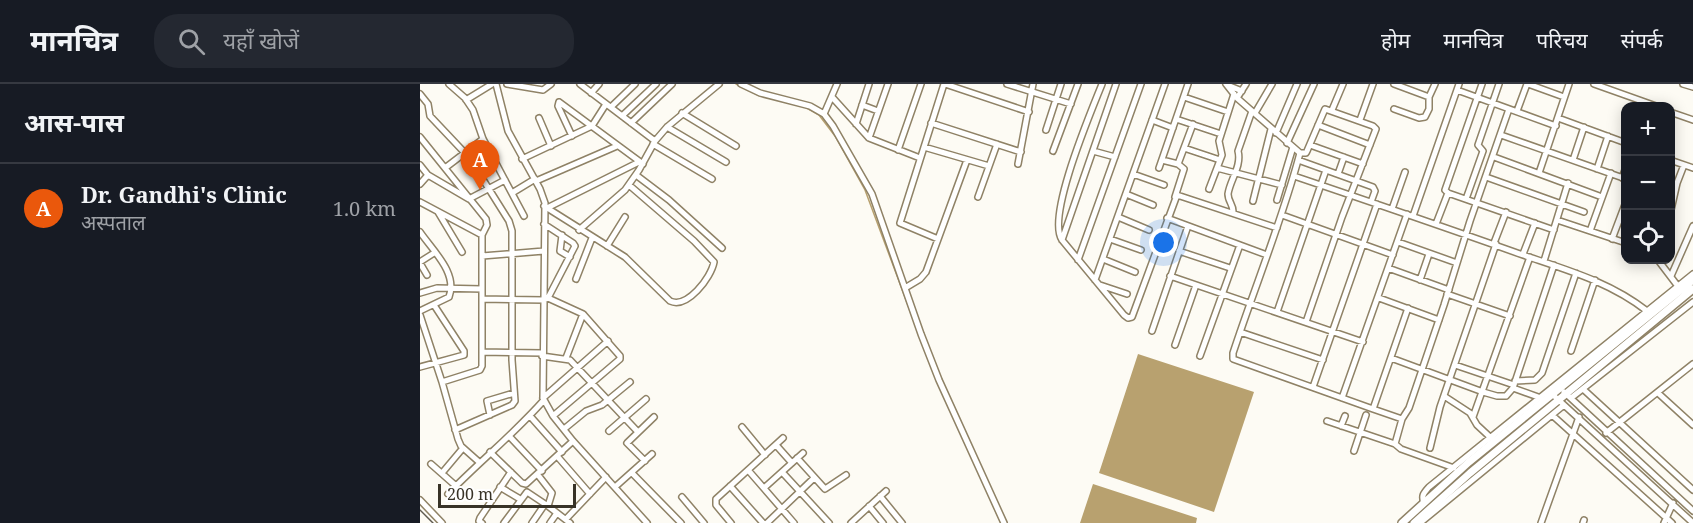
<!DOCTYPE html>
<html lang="hi">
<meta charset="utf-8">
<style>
:root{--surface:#171b24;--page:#242831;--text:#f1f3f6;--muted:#9ea1a6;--line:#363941;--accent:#ea580c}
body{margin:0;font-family:"Noto Serif","Noto Sans Devanagari",serif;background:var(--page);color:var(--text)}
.controls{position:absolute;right:18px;top:18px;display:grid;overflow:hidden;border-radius:12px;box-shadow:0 3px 15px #0003}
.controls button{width:54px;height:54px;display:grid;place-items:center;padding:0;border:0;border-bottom:2px solid var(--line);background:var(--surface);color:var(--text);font:30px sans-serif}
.scale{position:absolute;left:18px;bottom:15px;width:138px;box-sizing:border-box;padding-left:6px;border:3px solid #383327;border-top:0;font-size:16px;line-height:21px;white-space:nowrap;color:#383327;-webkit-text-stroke:4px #fff;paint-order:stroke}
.you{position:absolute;left:744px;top:159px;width:21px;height:21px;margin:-15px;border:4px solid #fff;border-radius:50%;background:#1a73e8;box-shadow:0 0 0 9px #1a73e833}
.badge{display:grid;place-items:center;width:39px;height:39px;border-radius:50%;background:var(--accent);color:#fff;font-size:20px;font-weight:700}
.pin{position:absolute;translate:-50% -50px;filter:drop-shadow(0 2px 3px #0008)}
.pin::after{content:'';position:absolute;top:32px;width:21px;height:18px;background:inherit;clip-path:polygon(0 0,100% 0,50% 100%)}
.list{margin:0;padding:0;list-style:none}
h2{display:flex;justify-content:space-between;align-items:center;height:78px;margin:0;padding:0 24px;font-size:26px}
h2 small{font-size:20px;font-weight:400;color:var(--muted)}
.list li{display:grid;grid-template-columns:39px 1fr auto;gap:18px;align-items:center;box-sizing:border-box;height:90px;padding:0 24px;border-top:2px solid var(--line)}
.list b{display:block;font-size:22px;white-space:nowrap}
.list p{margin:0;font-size:20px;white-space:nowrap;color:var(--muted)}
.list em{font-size:20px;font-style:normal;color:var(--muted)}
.icon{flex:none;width:33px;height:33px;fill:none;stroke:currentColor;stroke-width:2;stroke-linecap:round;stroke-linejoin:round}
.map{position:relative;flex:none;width:1273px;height:439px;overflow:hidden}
header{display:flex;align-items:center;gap:36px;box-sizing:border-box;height:84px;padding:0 30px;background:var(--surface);border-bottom:2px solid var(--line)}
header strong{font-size:28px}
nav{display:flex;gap:33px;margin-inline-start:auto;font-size:21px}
.search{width:420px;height:54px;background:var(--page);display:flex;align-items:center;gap:15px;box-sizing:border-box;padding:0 21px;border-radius:24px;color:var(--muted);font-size:22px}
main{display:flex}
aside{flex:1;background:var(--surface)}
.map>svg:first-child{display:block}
.water{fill:#b8a16f}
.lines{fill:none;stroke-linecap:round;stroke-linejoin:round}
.stream{stroke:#b8a16f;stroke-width:1.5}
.minor-casing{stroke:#8f8266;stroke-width:8}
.major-casing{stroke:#8f8266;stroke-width:10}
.minor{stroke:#fff;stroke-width:5}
.major{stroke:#fff;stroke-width:7}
.rail{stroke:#5e5a4f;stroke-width:1.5}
</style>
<header>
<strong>मानचित्र</strong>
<div class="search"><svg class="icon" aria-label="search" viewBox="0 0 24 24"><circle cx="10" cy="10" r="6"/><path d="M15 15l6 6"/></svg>यहाँ खोजें</div>
<nav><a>होम</a><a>मानचित्र</a><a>परिचय</a><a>संपर्क</a></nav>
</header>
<main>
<aside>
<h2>आस-पास<small></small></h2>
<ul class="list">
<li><span class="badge">A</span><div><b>Dr. Gandhi's Clinic</b><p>अस्पताल</p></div><em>1.0 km</em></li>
</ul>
</aside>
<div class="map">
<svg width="1273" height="439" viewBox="0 0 1273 439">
<rect width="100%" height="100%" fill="#fdfbf4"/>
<path class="water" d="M718 270 834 308 794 428 679 389Z
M673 400 777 434 776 439H660Z"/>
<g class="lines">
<path class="stream" d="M316 0 338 11 348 14
M385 23 399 31 415 52 445 106 495 240
M563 399 581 439"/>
<defs>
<path id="minor" d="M29 0 45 14 53 26 63 55 104 132
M76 0 88 47 120 105 125 119 123 314 133 332 153 357 227 439
M87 0 123 6 131 0
M160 0 235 57
M321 0 340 9 390 22 404 30 413 42 452 110 501 250 519 296 584 439
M525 0 609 28
M587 0 651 20
M682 0C671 28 626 133 642 156L704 231 708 234 712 233 757 111 857 144
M806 0 817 14 880 69
M974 0 1009 13
M1108 0 1144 13
M1174 0 1236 22
M1263 0 1273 3
M807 1 822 7
M1037 6 1136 42
M171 9 179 0
M0 10 8 20 10 32 44 68 62 94 89 137 92 147V276L95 317 92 321 35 346
M412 13 449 54 500 74
M764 13 808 28
M817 14 826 0
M46 16 72 0
M442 21 458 27
M191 23 215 0
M974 25 999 34 1005 33 1009 25V13L1015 0
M912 26 923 0
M1097 27 1107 0
M1250 28 1273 36
M262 29 316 62
M835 29 852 0
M404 30 417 0
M202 32 236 0
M119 34 131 62
M1138 34 1206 59
M756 35 801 50
M732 36 753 44
M940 36 953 0
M211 39 252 0
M511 39 601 68
M436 40 449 0
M898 41 950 61
M247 43 306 78
M626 46 641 0
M856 49 877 0
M1081 51 1206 95
M152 52 138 22 139 18 223 80
M0 53 66 135 67 141 62 151
M449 54 468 0
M867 59 894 0
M233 60 292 95
M890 61 943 80
M504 63 569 82
M764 64 800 76
M478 66 501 0
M633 67 658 0
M673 67 695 73
M1074 73 1182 113
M102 75 172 42 186 20
M742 76 758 80 773 40
M878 76 953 103 955 107 951 118
M1153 76 1164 43
M1250 76 1273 84
M598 80 613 0
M0 81 8 91 49 115 85 96
M25 84 63 55
M739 84 768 0
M797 84 862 101
M1177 85 1188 52
M1119 89 1149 0
M713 90 744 101
M918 90 924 73
M216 91 249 116 302 164
M874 92C951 118 1027 144 1103 171 1147 186 1190 198 1227 227
M1066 93 1164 128
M1202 94 1206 83
M116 97 197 62
M0 100 8 91
M789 105 802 71 799 57 814 10
M92 109 115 95
M1028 109 1134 146
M706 110 733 121
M558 113 577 60
M755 113 764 85 758 80
M1046 115 1063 67 1058 61 1079 0
M857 116 873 63
M833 117 851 45
M0 118 62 151V282L60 286 22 298 0 231
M124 122 205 173 250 217C267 225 291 194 294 178L274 157 209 101
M127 124 219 78
M972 125 985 88
M18 128 42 168
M813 129C814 121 808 118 808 110 810 96 822 82 818 67L832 27
M1250 130 1257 99 1264 81
M862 131 973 171
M993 132 1039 0
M698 133 729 146
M747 134 847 171
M1137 136 1206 159
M1016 140 1028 109 1025 106 1062 0
M159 146 205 106 219 86 235 57 247 43 299 0
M1170 147 1191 89
M0 148C13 167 38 189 29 213L0 227
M142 151 140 167 150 173
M518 155 480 139 524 0
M690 155 721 166
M1192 155 1206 118
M642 156 696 0
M978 158 1037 179
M1074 159 1086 128
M187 162 205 133
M759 167 810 184
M1103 170 1115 139
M62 172 124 167
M683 175 715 188
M658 176 721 0
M1238 176 1260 205
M1124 177 1148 99
M0 178 14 169
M0 179 7 191
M968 184 1029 206
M750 192 943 258
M1251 192 1273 142
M156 195 172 154
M675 196 745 0
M1000 196 1009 170
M680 201 707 210
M485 204 500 195 506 188 547 76
M0 209 17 204 62 205
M1027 210 1090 232
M128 214 163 230 200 272V275L133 332
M959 214 1019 236
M62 215 124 216 128 214 155 162 153 159 124 140
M857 228 906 86
M886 238 922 133 956 45 953 42 905 25 887 67 886 69H880C862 137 835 202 813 269V275L953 325 988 224
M732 247 768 142
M820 248 903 276
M755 261 776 201
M1151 267 1175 196
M62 268 122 269
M122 272 150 276 218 348
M780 272 820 161
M146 274 163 230
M971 274 1063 308 1077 312H1086L1093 304 1134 181
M1035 281 1094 301
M0 283 44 271V267L14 221
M1095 297 1115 296 1122 289 1156 189
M22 298 38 355 41 362 59 378
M893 303 957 120
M1093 304 1121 314
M1163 305 1273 406
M1144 308 1273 427
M1238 309 1273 341
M1132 310 1273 439
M1024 312 1050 329 1057 341 1071 354
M123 314 188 257
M922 314 987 130
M1151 314 1273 218
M953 325 982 335
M70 331 67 317 94 309
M1132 331 1252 439
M110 332 142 368
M1053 333 1110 173
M907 337 975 360 981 365 1034 384
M921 342 925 332
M322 343 345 371
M144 345 166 327 182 321 210 298
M189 347 226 315
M1186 349 1273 280
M89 352 122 387
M975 360 982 335 989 324 1024 221 1050 137 1089 25
M356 361 372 379
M1010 364 1020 323 1076 160
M934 367 946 331
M70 368 102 399 106 400 153 357
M137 372 170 410
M377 374 405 405 426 391
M225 377 207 359 234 333
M11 380 36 402
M328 386 374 439
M362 388 409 439
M22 389 43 364
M212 389 261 439
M118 391 132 409 128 422 150 439
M310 402 343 439
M80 403 100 415
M195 403 232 370
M344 404 383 369
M28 410C59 378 94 350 124 316
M460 412 482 439
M262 413 284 439
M0 416 22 439
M1004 419C1001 411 1004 409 1009 403L1273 190
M449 422 463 439
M146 435 186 393
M62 439 59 437 60 434 91 388
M84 439 107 408 128 422
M112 439 125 420
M130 439 137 429
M311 439 296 421V415L363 354
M347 439 394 394
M431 439 466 407
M1000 439 1144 321
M1121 439 1159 333
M1163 439 1164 436
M1244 439 1253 419"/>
<path id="major" d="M982 439 1049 378 1273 196
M994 439 1050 389 1273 205"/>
</defs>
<use href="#minor" class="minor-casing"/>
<use href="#major" class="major-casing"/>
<use href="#minor" class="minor"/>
<use href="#major" class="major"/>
<path class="rail" d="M0 426 13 439"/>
</g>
</svg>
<div class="controls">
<button>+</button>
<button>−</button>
<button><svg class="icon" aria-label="locate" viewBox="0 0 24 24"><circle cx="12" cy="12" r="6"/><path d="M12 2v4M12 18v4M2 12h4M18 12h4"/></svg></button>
</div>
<div class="scale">200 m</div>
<div class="you"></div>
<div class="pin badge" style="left:60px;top:106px">A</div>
</div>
</main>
